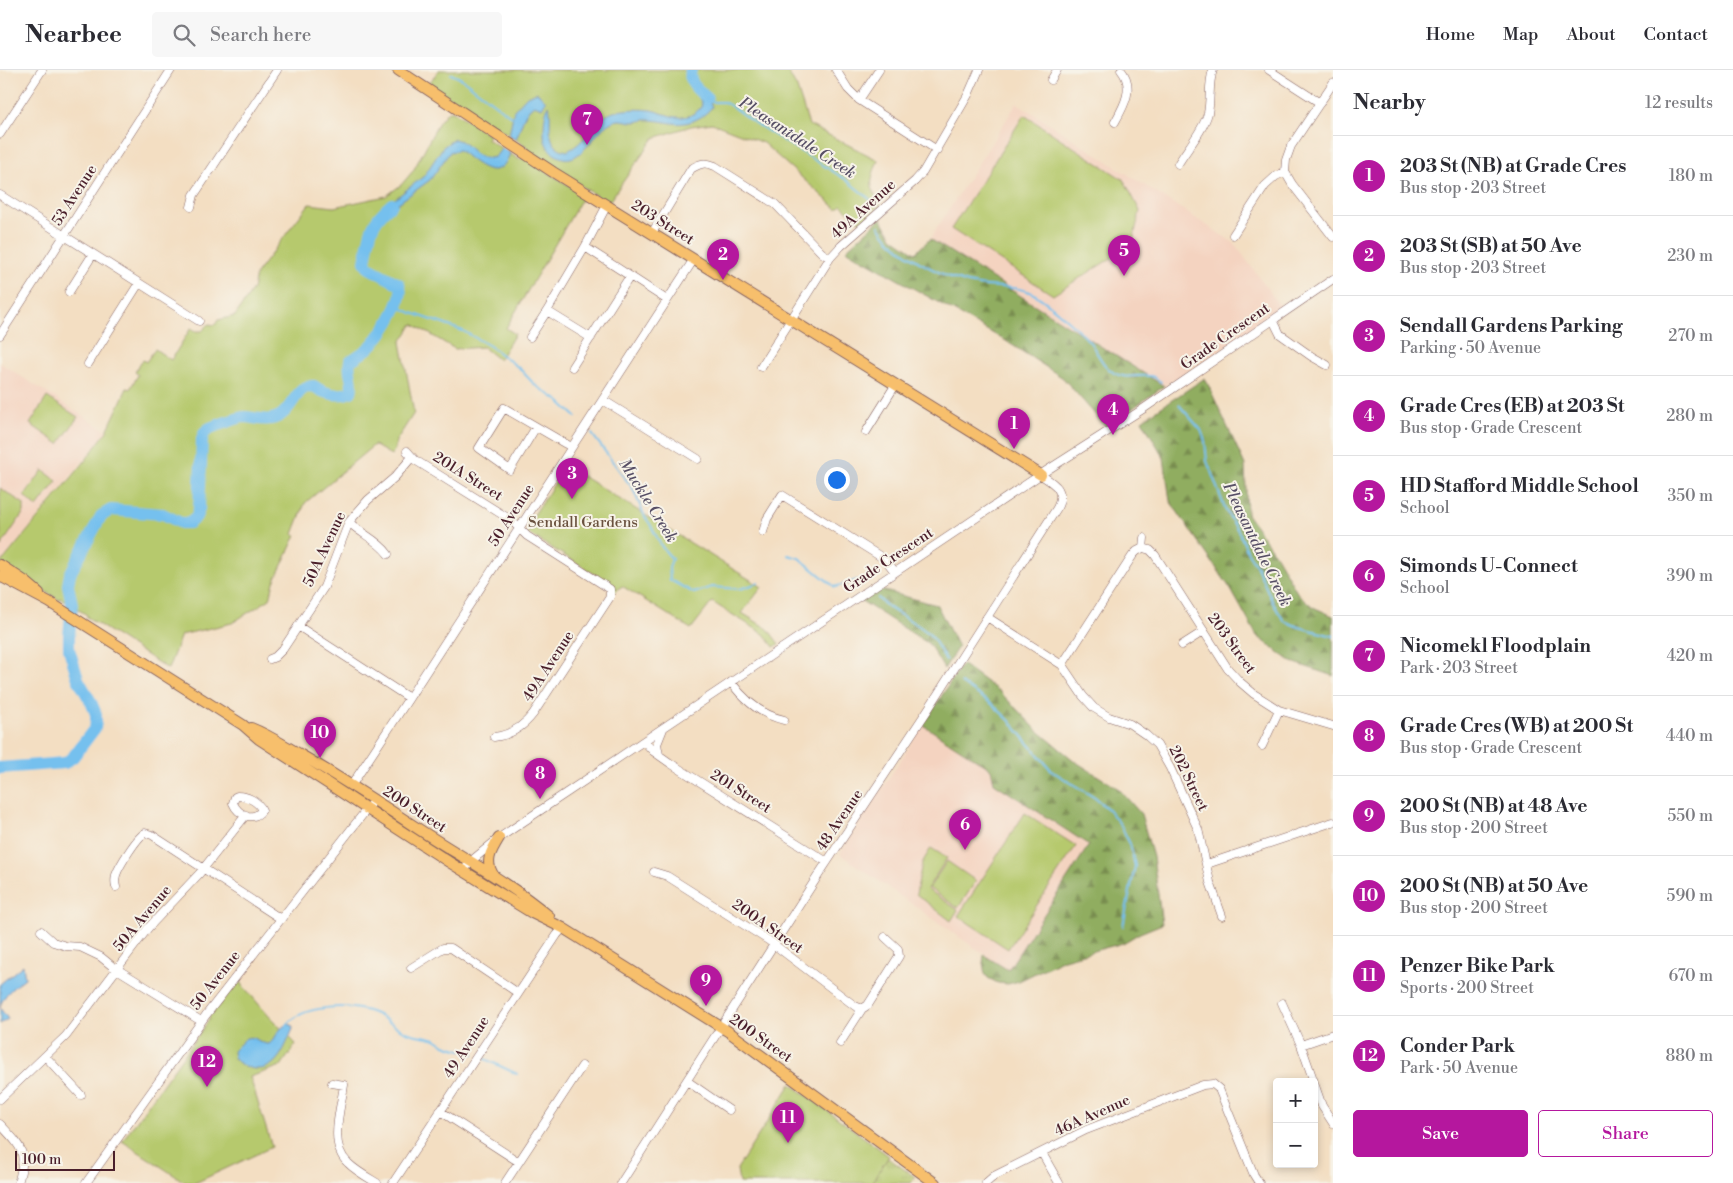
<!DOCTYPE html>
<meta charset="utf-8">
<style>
:root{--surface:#fff;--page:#f7f7f7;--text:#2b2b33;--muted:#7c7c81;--line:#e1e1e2;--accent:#b5179e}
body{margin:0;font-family:"Libre Bodoni",serif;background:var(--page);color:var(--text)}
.controls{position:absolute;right:15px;bottom:15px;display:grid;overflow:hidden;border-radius:5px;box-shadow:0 2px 8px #0003}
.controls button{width:45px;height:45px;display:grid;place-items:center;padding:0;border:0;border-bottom:1px solid var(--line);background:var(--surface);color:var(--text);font:25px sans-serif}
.scale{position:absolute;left:15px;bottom:12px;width:100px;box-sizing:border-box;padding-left:5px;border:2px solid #4a1f2b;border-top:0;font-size:14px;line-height:18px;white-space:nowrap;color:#4a1f2b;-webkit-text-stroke:4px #f7f3e8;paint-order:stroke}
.you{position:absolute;left:836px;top:409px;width:18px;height:18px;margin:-12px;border:4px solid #fff;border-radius:50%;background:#1a73e8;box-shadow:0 0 0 8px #1a73e833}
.badge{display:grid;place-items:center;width:32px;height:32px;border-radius:50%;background:var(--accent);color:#fff;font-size:16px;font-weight:700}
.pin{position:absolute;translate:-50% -41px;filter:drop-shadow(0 1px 2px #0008)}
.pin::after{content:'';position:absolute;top:26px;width:18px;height:15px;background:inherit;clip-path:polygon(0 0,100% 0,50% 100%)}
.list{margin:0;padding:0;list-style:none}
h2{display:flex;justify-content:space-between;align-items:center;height:65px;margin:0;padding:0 20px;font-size:21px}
h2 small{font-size:16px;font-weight:400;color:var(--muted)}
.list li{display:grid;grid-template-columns:32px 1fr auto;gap:15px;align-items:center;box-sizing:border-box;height:80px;padding:0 20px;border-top:1px solid var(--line)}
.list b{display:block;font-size:19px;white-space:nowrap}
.list p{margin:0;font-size:16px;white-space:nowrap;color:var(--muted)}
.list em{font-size:16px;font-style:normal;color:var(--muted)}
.actions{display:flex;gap:10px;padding:15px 20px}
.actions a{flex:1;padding:11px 0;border:1px solid var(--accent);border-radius:5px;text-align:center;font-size:18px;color:var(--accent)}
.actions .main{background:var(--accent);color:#fff}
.icon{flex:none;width:28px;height:28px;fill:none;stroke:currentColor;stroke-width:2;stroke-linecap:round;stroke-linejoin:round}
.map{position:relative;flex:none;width:1333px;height:1113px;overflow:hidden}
header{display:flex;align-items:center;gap:30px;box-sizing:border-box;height:70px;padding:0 25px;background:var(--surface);border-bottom:1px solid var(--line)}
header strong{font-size:24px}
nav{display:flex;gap:28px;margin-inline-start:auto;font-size:18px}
.search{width:350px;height:45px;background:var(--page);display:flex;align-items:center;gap:12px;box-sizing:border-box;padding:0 18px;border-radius:5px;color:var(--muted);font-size:19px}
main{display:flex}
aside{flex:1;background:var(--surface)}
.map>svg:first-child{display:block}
.built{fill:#f4d3c0}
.grass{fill:url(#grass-tufts);stroke:#80744c}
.forest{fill:url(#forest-firs);stroke:#6d6646}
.park{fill:#b6c96d;stroke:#80744c}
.water{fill:#74c0ee;stroke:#5f708c}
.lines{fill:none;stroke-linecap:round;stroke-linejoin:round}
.stream{stroke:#74c0ee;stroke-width:2}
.river{stroke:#74c0ee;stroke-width:12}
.minor-casing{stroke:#856260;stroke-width:9}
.major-casing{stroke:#856260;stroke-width:12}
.minor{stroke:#fff;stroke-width:8}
.major{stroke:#f7bf6c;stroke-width:10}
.labels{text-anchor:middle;stroke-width:4;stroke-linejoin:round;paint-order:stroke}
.street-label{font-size:15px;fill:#4a1f2b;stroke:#f7f3e8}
.park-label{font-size:15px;fill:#6a523f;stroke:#f7f3e8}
.water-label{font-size:16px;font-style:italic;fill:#574f66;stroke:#f7f3e8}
</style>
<header>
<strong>Nearbee</strong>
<div class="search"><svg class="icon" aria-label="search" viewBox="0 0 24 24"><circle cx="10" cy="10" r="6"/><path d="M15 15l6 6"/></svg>Search here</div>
<nav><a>Home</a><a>Map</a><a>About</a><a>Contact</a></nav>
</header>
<main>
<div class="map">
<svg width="1333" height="1113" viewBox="0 0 1333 1113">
<defs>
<pattern id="grass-tufts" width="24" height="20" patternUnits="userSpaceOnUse" patternTransform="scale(1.25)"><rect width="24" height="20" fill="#b6c96d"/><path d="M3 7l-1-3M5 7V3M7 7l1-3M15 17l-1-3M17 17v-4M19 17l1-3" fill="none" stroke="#9eac5f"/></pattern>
<pattern id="forest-firs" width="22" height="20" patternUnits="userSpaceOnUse" patternTransform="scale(1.25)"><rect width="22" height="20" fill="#90ad60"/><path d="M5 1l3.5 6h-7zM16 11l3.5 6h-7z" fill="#788c4f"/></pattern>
</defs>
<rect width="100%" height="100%" fill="#f7f3e8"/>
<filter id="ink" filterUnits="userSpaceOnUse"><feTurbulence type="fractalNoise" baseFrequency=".02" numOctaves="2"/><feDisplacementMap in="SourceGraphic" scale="10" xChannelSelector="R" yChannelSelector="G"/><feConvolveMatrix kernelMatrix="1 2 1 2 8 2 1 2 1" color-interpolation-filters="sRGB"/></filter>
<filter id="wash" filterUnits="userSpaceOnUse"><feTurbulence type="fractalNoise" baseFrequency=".0096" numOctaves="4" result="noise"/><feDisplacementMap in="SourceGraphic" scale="20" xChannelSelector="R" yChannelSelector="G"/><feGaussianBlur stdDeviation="1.12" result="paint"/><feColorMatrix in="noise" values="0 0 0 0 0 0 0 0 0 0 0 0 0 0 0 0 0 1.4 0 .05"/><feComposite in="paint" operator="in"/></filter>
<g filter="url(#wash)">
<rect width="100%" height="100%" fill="#f3dec2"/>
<path class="built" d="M1017 33 1234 173 1283 240 1164 316 930 169Z
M0 293 107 361 1 492H0Z
M923 655 991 699 994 713 1089 775 1008 901 840 784Z"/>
<path class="grass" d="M888 1088 915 1107 911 1113H871Z"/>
<path class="forest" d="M881 148 892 167 915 183 930 169 1164 316 1106 357 1063 308 1006 271 846 180Z
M1205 308 1245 395 1247 444 1277 487 1298 524 1313 537 1333 546V606L1292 592 1257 566 1230 518 1170 431 1164 388 1142 350Z
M877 519 937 535 958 577 944 599 929 574 860 530Z
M962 594 1000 622 1037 660 1076 692 1119 719 1141 744 1153 787 1162 854 1140 863 1123 873 1064 889 1019 911 1008 914 998 913 988 908 985 904 983 893 984 885 1008 900 1089 775 994 713 991 699 923 655Z"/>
<path class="park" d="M439 0H787L797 18 809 55 878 90C871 110 867 115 881 134L860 152 841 135 837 139 763 73 712 53 691 56 654 68 608 133 526 81 528 77 495 56 493 59 427 16Z
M448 41H453L489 65 487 69 520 90 523 87 584 125 506 258 515 264 499 290 483 277 455 279 413 254 401 272 414 343 396 371 395 379 391 385 374 375 305 433 293 464 296 465 274 512 270 529 232 553 181 565 168 599 87 547V545L60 528 59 530 1 493 82 395 107 361 127 318 130 319 138 305 135 302 143 290 146 292 155 279 171 290 191 258 196 261H202L209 254 215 255 218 250 235 246 253 219 256 204 309 134 334 137 386 126 401 115 413 101 439 52Z
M1024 45 1124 110 1140 141 1132 175 1053 225 951 159Z
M47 327 78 347 59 374 30 354Z
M566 396 762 517 742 543 768 559 779 574 774 577 764 564 712 532 691 559 622 516 615 522 611 514 529 464 527 459 528 454Z
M43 400 57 411 37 437 24 426Z
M0 418 24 434V442L1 476Z
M1025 743 1076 776 1008 879 958 846Z
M931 778 947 788 927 819 958 840 951 851 916 824 922 793Z
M947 791 976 811 958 838 929 818Z
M239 911 268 945 296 974 281 996 250 1007 272 1077 195 1113H186L122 1071 209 950V947Z
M791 1014 889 1086 871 1113H739L737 1099Z"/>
<path class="water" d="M700 14 709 29 712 37C709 41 705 44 701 47 680 59 670 51 649 50 644 49 639 52 634 52 629 52 624 50 619 50 594 52 583 104 554 84 548 79 544 72 544 64 544 54 544 43 549 35 553 51 543 77 567 81 591 71 594 42 624 40 633 39 642 39 651 40 665 43 676 51 691 45 696 42 700 40 702 35L695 17Z
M537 22 546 31 542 38 534 35C522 43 522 57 516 69L509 65 514 40 527 26Z
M454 69C472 72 473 93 495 87L502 78 510 83C499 116 475 93 459 80L450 82 430 110 382 145 377 143 424 106 443 77Z
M23 895 25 908C15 916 2 925 0 938L8 949 0 954V914Z
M288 954 292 955 293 959C285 976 278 1001 255 999 246 998 240 995 234 988L233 981 246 968C256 965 259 974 269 974 277 968 278 957 288 954Z"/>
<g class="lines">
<path class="stream" d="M451 4 462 9 512 47
M710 32H724L731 36 753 52 845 109 872 131
M879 156C883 161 886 167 891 171 910 190 951 211 978 215 995 218 1014 215 1030 222 1044 228 1078 259 1089 271 1097 281 1102 296 1114 303 1126 310 1139 304 1151 306 1155 307 1158 310 1161 312
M397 236 412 243 463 261 490 276 519 298 535 315 559 331 576 347
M1179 335 1201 360 1205 371 1207 391 1226 441 1240 464 1248 483 1256 495 1273 533 1284 551 1299 557 1333 566
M592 364 633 419 645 447 650 454 662 477 672 489 669 497 670 510 694 523 712 517 740 519 758 513
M788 485 799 488 835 517 858 510
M878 528C893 545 917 550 932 567 937 574 941 583 946 590
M961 613 992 634 1009 650 1052 701 1095 728 1108 739 1120 754 1130 774 1135 796 1123 856
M286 956C302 934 353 933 376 944 387 949 396 959 409 963 417 966 426 966 435 969 438 971 441 973 445 975 454 979 464 980 474 984
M485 989 517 1004"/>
<path class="river" d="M691 0C687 12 699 21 707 28
M0 698 65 693 73 687 95 658 96 651V644L91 632 78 609 69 579V566L72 534 68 515 70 504 101 446 111 440 163 444 181 453H189L196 447 199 439 202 369C203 365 204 362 208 359 212 357 240 347 244 347 253 347 262 351 271 349 293 346 294 314 314 316 324 324 339 327 351 322 355 311 347 302 350 291 359 285 369 280 375 271 384 261 407 227 399 214L369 198 365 192C370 164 369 153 392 134"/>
</g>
</g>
<g filter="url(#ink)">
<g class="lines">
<defs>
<path id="minor" d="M836 0 848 19 859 30 937 80
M1269 0 1320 33
M1051 10 1057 0
M1333 13 1291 76 1286 90 1285 102 1292 114 1333 167
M859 30 879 0
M1115 52C1124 36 1135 17 1121 0
M0 64 42 0
M1178 94C1187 79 1204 59 1208 43 1211 29 1208 14 1213 0
M0 125 199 251
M191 137 194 125 277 0
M652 163 691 99C700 93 705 92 715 96L775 134 822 183 830 188
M1233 165 1265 116 1276 106 1285 102
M585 177 667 230
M69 222 93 184
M547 241 591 268
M1273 250 1280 264 1311 286 1327 295
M0 265 171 0
M530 267 547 241 585 177 607 135
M88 294 139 213
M572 297 630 206
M761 297 830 188 841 176 915 111 923 102 968 25 979 0
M603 330 698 389
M536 357 510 400 479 378 504 338 566 374 572 377
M866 362 896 314
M407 381 415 390 511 450 527 466 610 519V527L533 644C523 657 510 665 494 667
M349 452C361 464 378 470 388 484
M763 462 767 449 782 425 886 490 895 502
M1143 478 1150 480 1155 485 1228 599 1240 612 1254 624 1279 640 1333 656
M1143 478 1144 468
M987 547 1062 595 1083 626 1094 638 1109 647 1130 654 1146 665 1157 675 1170 698 1198 759 1210 812 1222 846
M298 556 409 628
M1182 575 1204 561
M270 589 275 587 283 579 324 517 349 452 368 430 395 407 412 387
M1062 595 1133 485 1137 481 1143 478
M731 612C744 630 762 645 784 650
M644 671 653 681 670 693 827 792
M1262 676 1279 640
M659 685 657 674 663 659
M351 716 409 628 694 189
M237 726C247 726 258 731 262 740 254 752 238 745 233 733L235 727Z
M1207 794 1333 752
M464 801 470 792 499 768 1049 399 1143 339 1333 209
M654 802 667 806 768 870 855 936 862 939
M116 817C115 813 115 809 116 805 119 796 137 767 145 763L152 765 281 849
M41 861 53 872 66 876 80 877 101 887 112 896 201 951
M411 898 443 878H451L518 923
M1282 933 1301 975 1314 1012
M840 973 862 939 868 935 899 886 898 879 885 867
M1301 975 1333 964
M45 986 81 1025
M687 1011 729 1040
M332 1013 344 1015C341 1038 328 1075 348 1093 356 1101 367 1107 377 1113
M1314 1013 1322 1036 1333 1053
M0 1029 66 966 148 858 199 804 246 745
M440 1041 519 1092
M0 1054C22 1078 28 1081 18 1113
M1042 1083 1059 1113
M86 1113 206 945 374 730
M393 1113 557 865 563 858
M505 1113 582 996
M621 1113 821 801 927 641 1057 438C1066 420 1055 414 1041 405
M986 1113 994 1106 1086 1060 1203 1015 1213 1014 1219 1019 1254 1105 1259 1113"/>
<path id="major" d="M398 0 553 102 1041 405
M0 495 26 512 39 523
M0 506 49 532 243 655 259 669 449 792 532 843 563 858 729 962 935 1113
M251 658C269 665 285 676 301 685 341 708 379 733 417 758 461 787 509 812 549 846
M494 806C484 792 491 781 499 768"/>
</defs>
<use href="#minor" class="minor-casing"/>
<use href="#major" class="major-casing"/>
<use href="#minor" class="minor"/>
<use href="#major" class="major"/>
</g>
</g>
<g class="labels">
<g class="street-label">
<text transform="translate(74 125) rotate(-57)" y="5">53 Avenue</text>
<text transform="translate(863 139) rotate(-42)" y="5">49A Avenue</text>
<text transform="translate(663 152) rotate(32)" y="5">203 Street</text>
<text transform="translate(1225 266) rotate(-35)" y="5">Grade Crescent</text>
<text transform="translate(468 406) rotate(32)" y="5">201A Street</text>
<text transform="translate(511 445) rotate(-57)" y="5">50 Avenue</text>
<text transform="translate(324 479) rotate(-65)" y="5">50A Avenue</text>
<text transform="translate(888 490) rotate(-34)" y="5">Grade Crescent</text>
<text transform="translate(1232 573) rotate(54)" y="5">203 Street</text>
<text transform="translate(548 596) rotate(-57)" y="5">49A Avenue</text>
<text transform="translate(1189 708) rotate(64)" y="5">202 Street</text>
<text transform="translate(741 721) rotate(32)" y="5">201 Street</text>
<text transform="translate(415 739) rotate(33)" y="5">200 Street</text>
<text transform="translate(839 750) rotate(-56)" y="5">48 Avenue</text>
<text transform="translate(142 848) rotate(-50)" y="5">50A Avenue</text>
<text transform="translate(768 856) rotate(35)" y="5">200A Street</text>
<text transform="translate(215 910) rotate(-52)" y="5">50 Avenue</text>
<text transform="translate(761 968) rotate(35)" y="5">200 Street</text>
<text transform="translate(466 977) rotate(-57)" y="5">49 Avenue</text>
<text transform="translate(1092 1045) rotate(-24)" y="5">46A Avenue</text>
</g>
<g class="park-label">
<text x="583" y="457">Sendall Gardens</text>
</g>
<g class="water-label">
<text transform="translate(798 67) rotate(33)" y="6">Pleasantdale Creek</text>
<text transform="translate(649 430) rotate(58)" y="6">Muckle Creek</text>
<text transform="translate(1258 474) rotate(64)" y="6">Pleasantdale Creek</text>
</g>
</g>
</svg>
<div class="controls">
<button>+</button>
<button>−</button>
</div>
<div class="scale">100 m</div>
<div class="you"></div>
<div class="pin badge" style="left:1014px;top:379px">1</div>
<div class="pin badge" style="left:723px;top:210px">2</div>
<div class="pin badge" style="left:572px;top:429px">3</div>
<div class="pin badge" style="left:1113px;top:365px">4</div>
<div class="pin badge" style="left:1124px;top:206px">5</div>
<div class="pin badge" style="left:965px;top:780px">6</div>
<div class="pin badge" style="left:587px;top:75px">7</div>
<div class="pin badge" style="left:540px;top:729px">8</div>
<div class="pin badge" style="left:706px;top:936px">9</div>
<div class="pin badge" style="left:320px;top:688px">10</div>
<div class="pin badge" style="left:788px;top:1073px">11</div>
<div class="pin badge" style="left:207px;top:1017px">12</div>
</div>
<aside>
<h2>Nearby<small>12 results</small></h2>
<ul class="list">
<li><span class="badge">1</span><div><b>203 St (NB) at Grade Cres</b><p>Bus stop · 203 Street</p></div><em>180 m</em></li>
<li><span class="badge">2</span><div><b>203 St (SB) at 50 Ave</b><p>Bus stop · 203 Street</p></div><em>230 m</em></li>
<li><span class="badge">3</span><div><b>Sendall Gardens Parking</b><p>Parking · 50 Avenue</p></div><em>270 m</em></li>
<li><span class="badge">4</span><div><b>Grade Cres (EB) at 203 St</b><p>Bus stop · Grade Crescent</p></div><em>280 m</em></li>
<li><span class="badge">5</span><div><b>HD Stafford Middle School</b><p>School</p></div><em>350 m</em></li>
<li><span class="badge">6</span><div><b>Simonds U-Connect</b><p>School</p></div><em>390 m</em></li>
<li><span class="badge">7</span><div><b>Nicomekl Floodplain</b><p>Park · 203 Street</p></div><em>420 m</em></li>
<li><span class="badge">8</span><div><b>Grade Cres (WB) at 200 St</b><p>Bus stop · Grade Crescent</p></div><em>440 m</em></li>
<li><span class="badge">9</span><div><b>200 St (NB) at 48 Ave</b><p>Bus stop · 200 Street</p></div><em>550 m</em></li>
<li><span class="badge">10</span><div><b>200 St (NB) at 50 Ave</b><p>Bus stop · 200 Street</p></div><em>590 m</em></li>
<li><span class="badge">11</span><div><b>Penzer Bike Park</b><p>Sports · 200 Street</p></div><em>670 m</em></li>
<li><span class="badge">12</span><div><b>Conder Park</b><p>Park · 50 Avenue</p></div><em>880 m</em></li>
</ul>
<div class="actions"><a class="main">Save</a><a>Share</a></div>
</aside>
</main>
